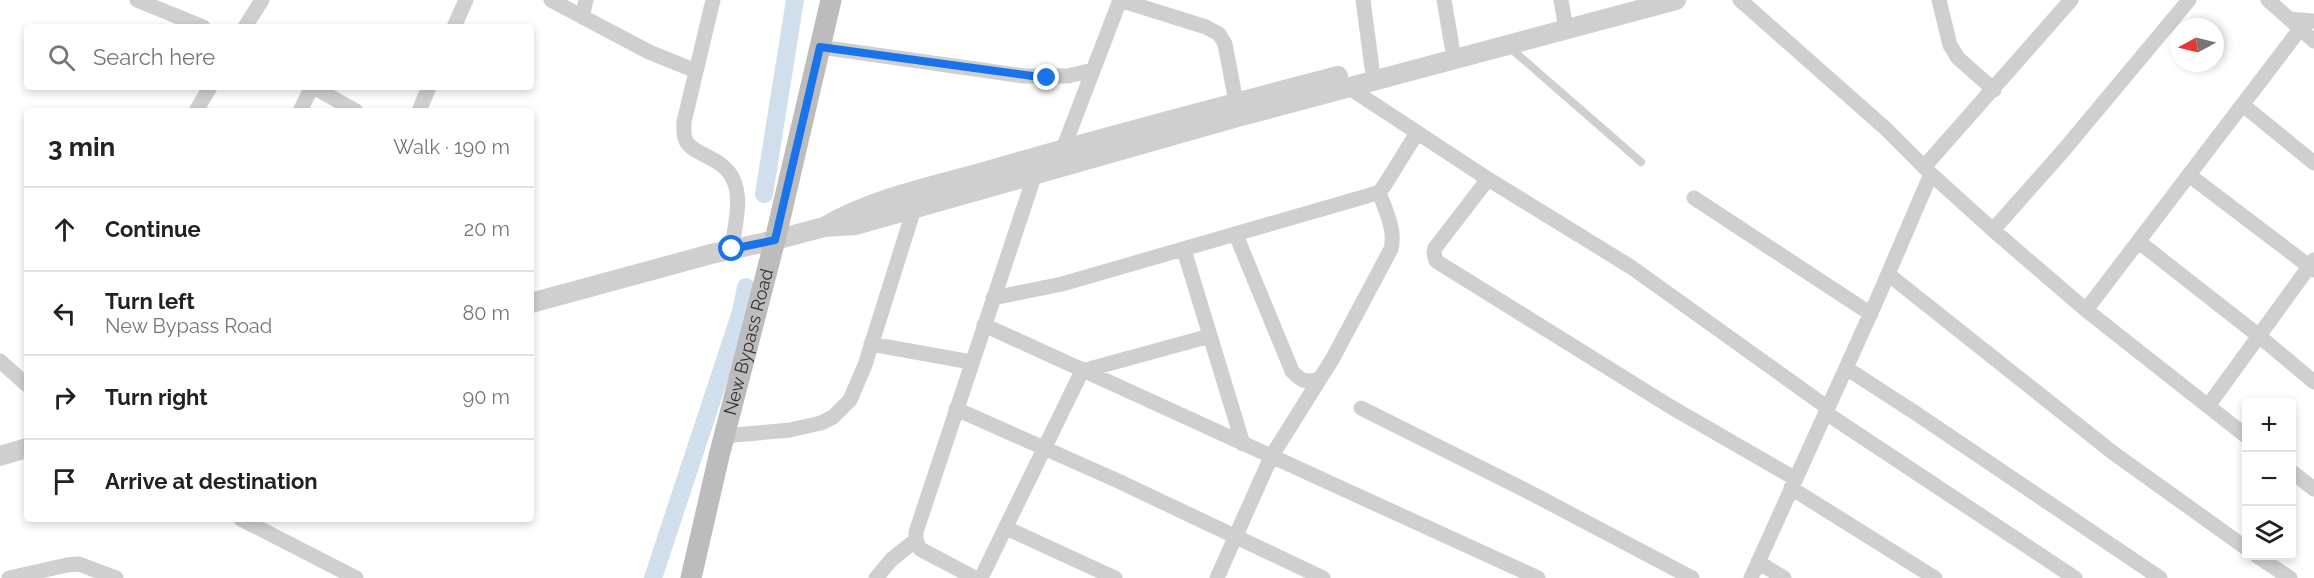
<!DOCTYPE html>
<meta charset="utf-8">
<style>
:root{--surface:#fff;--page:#f2f2f2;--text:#222;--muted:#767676;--line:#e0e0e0}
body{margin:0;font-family:Raleway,sans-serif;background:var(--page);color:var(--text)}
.controls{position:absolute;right:18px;bottom:18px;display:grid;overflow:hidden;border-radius:6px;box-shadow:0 3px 9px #0003}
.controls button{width:54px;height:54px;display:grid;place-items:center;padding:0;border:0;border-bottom:2px solid var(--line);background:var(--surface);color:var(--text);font:30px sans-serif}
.compass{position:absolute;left:2170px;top:18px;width:54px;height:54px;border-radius:50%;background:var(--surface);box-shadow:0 3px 9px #0003;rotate:263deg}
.stop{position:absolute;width:18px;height:18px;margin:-14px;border:4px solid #1a73e8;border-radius:50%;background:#fff}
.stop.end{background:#1a73e8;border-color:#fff;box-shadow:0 2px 6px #0008}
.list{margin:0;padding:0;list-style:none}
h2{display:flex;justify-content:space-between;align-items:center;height:78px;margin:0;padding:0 24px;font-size:26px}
h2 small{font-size:20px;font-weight:400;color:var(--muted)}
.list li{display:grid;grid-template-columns:39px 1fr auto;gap:18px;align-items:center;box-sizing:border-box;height:84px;padding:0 24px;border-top:2px solid var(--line)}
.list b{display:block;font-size:22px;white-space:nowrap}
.list p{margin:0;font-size:20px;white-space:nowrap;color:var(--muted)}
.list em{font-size:20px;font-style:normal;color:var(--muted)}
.icon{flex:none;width:33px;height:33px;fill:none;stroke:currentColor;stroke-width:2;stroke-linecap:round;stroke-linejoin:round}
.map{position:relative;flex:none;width:2314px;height:578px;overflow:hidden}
.search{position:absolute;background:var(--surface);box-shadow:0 3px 9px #0003;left:24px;top:24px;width:510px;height:66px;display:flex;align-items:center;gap:15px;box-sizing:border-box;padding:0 21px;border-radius:6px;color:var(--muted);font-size:22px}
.panel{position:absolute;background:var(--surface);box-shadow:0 3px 9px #0003;left:24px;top:108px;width:510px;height:414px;border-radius:6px}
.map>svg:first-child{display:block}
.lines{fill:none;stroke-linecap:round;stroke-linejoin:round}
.canal{stroke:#d0dfeb;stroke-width:18}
.service{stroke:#cfcfcf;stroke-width:8}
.minor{stroke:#cfcfcf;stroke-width:15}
.tertiary{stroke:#cfcfcf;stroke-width:20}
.secondary{stroke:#bcbcbc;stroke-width:21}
.route{stroke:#1a73e8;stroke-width:8}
.labels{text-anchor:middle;stroke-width:6;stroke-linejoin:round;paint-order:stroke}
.street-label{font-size:18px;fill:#323232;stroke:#fff}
</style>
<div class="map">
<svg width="2314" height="578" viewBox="0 0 2314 578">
<rect width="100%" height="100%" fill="#fff"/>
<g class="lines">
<path class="canal" d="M764 194 795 0
M653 578 741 312 746 287"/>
<path class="service" d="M1509 47 1641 162"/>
<path class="minor" d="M137 0 203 27
M551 0 649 52 696 71
M713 0 684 122C684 127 683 135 686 141 693 155 723 157 733 179 743 199 734 228 732 249
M1363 0 1372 68
M1444 0 1452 47
M1561 0 1564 18
M1740 0 1885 128 1931 174 1993 230 2086 310 2246 436
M1939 0 1950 45 1958 58 1994 90
M2268 0 2314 41
M582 17 586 0
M2289 19 2314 21
M245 27 262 0
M454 27 466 0
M820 47 1024 76H1068L1093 70
M313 87 356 111
M1348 87 1488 179 1631 267 1828 408
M2243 105 2314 163
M196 111 210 87
M300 111 312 87
M419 111 429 87
M1063 149 1120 0 1206 27 1219 34 1225 44 1236 102
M1924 167 2071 0
M2189 175 2314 270
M1488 179 1435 248 1434 253 1436 261 1671 407 1796 479
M1694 198 1871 314
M1993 230 2063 151 2189 0
M1236 235 1292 371C1301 381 1306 383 1319 379
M2139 242 2259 336 2314 382
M1184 250 1243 444
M1888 274 2112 452 2246 548
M993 298 1062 284 1367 196 1379 192 1384 186 1417 133
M2086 310 2300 29
M984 325 1538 578
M871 344 971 362
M0 361 27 385
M1846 368 1914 412 2160 578
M2208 406 2314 260
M1361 408 1527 491 1692 578
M956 409 1116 480 1323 578
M1826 413 2075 578
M724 436 790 430 821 423 833 417 850 400 865 365 914 209
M2292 472 2314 489
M1791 488 1935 578
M241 519 356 578
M1006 528 1115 578
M2257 556 2290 578
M1758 562 1784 578
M9 578 67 565 79 564 116 578
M876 578 892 559 916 540
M975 578 920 549 916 540V532L1035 174
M981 578 1082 371 1210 336
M1217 578 1271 457 1333 358 1391 249C1396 229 1385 210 1379 192
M1751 578 1879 295 1931 174"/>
<path class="tertiary" d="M826 226C875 197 939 185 994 169 1108 136 1223 106 1338 76
M531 303 711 254 775 240 824 227 856 225 1238 117 1676 0
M0 456 27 448"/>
<path class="secondary" id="s1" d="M691 578 719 456 775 240 831 0"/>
</g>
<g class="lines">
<path class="route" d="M732 249 775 240 820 47 1047 78"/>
</g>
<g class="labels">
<g class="street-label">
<text dy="6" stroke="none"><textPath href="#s1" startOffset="243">New Bypass Road</textPath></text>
</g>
</g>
</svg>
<div class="controls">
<button>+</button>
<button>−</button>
<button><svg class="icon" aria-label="layers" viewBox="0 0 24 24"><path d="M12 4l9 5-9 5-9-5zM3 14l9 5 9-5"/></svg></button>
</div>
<svg class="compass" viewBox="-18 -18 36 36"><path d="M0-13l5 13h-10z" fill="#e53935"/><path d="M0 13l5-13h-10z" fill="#767676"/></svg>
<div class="stop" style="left:732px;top:249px"></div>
<div class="stop end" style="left:1047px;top:78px"></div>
<div class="search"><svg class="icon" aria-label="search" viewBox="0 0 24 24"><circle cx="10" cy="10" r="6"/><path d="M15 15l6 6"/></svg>Search here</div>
<section class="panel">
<h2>3 min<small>Walk · 190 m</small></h2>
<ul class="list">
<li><svg class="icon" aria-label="ahead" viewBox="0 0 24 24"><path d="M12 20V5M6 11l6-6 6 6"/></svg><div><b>Continue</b></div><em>20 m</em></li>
<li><svg class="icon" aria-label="left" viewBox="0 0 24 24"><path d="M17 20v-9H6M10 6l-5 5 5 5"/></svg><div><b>Turn left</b><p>New Bypass Road</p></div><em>80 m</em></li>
<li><svg class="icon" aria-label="right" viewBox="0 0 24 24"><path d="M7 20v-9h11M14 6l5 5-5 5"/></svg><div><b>Turn right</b></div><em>90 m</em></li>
<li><svg class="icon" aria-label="arrive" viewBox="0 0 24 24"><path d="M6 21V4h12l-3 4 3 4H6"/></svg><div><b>Arrive at destination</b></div></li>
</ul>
</section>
</div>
